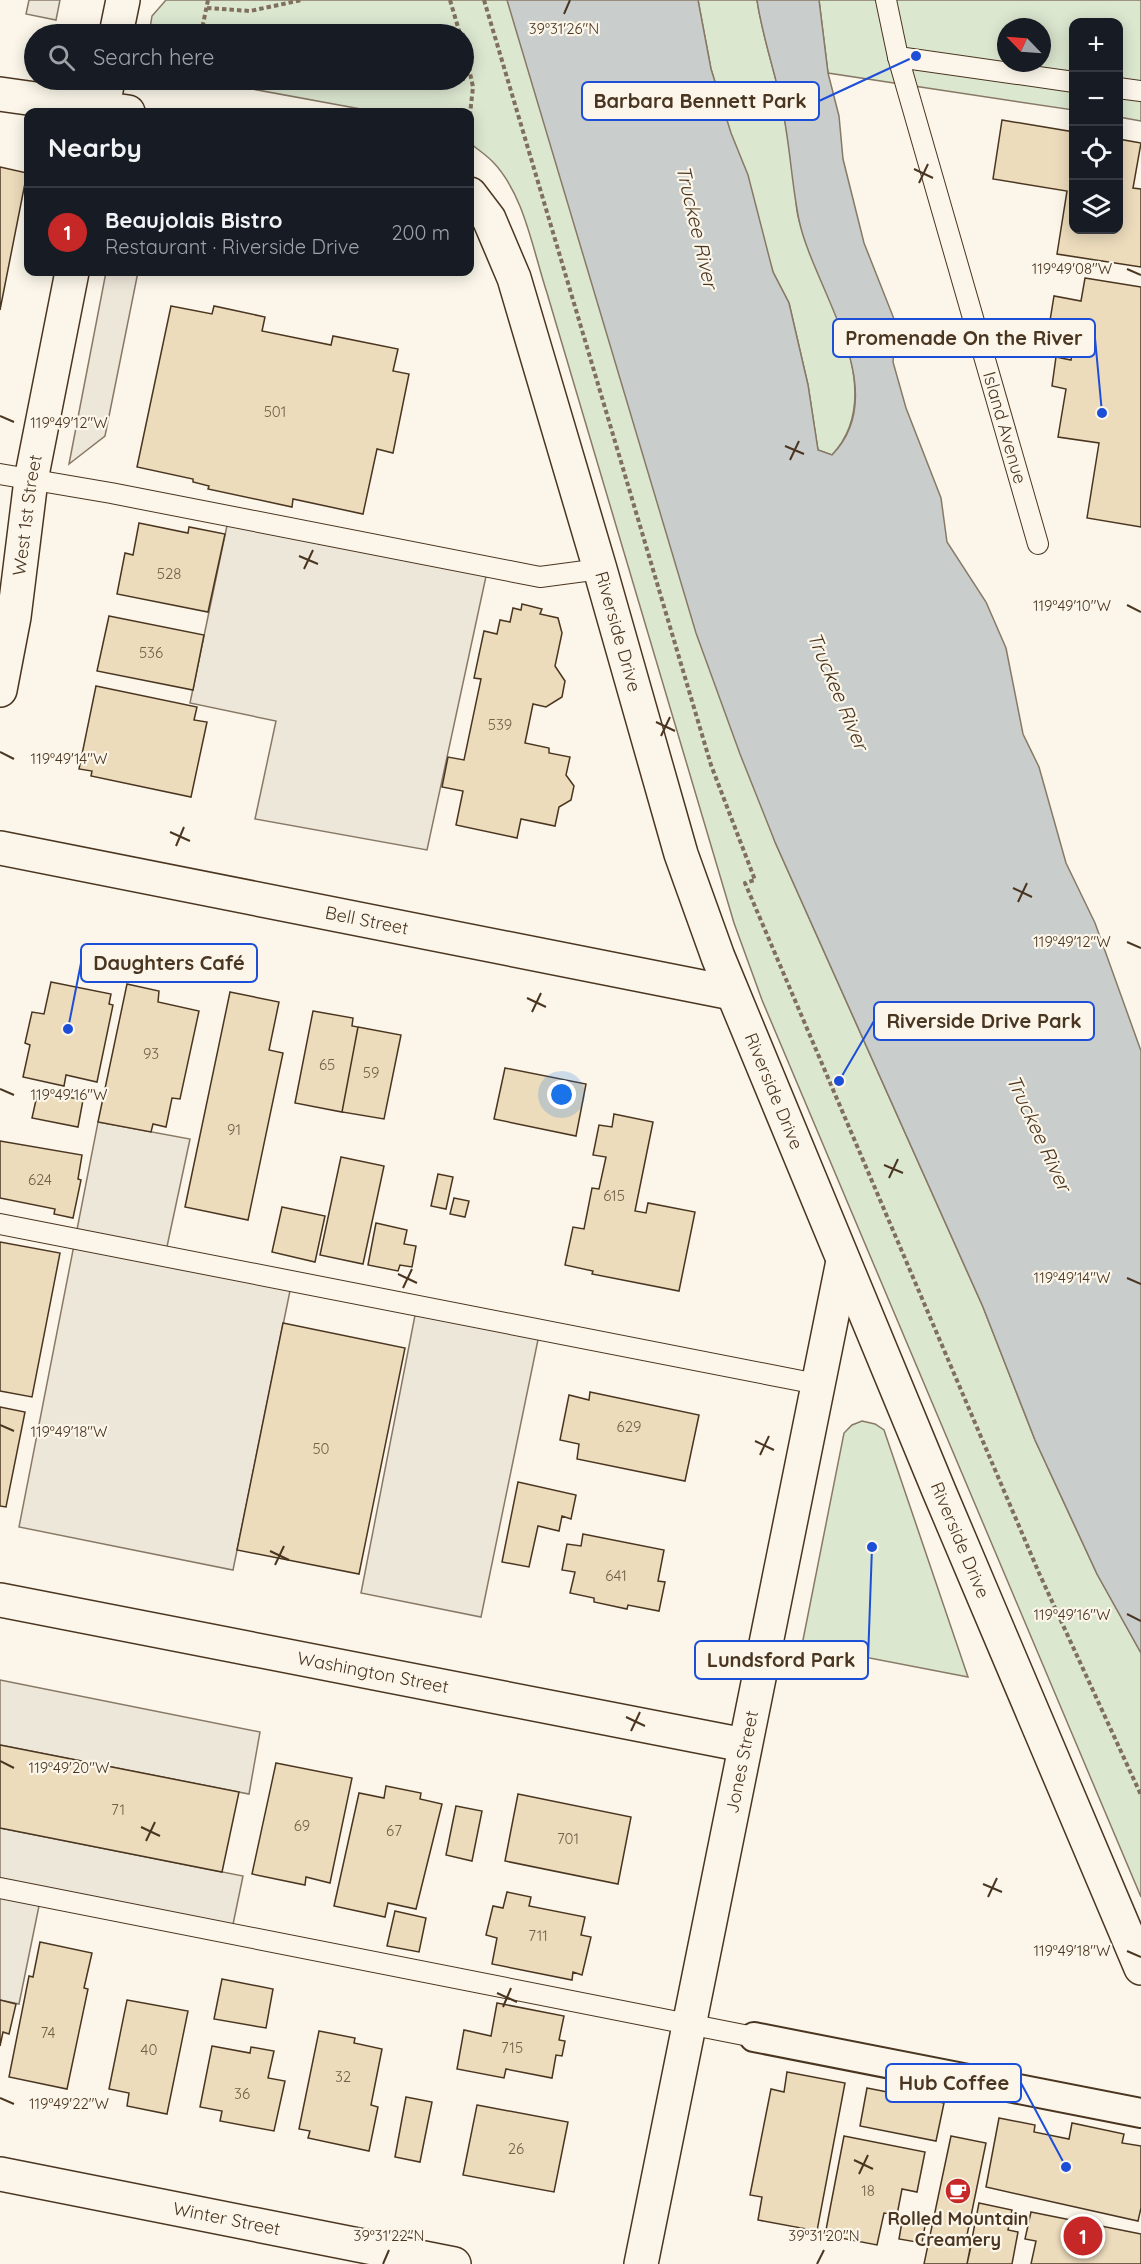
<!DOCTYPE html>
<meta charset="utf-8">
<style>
:root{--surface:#171b24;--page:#20242c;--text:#f1f3f6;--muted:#9ea1a6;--line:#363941;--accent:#c62828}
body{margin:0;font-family:Quicksand,sans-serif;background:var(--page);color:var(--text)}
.controls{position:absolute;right:18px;top:18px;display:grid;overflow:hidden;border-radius:12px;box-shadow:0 3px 15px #0003}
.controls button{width:54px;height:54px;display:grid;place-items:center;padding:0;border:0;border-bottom:2px solid var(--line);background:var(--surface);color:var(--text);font:30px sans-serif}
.compass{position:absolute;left:997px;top:18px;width:54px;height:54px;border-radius:50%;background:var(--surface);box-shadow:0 3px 15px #0003;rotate:295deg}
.you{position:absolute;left:562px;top:1095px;width:21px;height:21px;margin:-15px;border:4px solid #fff;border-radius:50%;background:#1a73e8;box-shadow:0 0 0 9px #1a73e833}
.badge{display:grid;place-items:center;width:39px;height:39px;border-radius:50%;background:var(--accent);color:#fff;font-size:20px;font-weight:700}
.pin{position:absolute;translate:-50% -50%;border:3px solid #fff;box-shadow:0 2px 6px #0006}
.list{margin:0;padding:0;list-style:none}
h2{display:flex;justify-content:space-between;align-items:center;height:78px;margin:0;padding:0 24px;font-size:26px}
h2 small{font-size:20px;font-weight:400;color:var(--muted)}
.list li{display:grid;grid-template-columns:39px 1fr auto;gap:18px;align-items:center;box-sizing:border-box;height:90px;padding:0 24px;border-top:2px solid var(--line)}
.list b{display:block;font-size:22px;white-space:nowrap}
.list p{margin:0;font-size:20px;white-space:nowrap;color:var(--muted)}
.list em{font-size:20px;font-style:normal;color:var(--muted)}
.icon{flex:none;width:33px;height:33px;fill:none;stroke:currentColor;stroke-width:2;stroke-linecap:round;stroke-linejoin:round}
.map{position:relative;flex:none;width:1141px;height:2264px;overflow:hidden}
.search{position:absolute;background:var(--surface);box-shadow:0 3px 15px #0003;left:24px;top:24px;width:450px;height:66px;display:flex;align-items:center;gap:15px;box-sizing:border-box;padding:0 21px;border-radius:33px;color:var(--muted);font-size:22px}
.panel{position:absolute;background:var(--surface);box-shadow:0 3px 15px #0003;left:24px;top:108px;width:450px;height:168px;border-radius:12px}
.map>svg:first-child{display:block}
.green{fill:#dce7d0;stroke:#887966;stroke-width:1.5;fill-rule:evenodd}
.parking{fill:#ede7d9;stroke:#887966;stroke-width:1.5}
.water{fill:#c9cecd;stroke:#887966;stroke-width:1.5}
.building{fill:#ecdcbc;stroke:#4a3520;stroke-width:1.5}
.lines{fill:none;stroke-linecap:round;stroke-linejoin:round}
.service-casing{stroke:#4a3520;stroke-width:22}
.pedestrian-casing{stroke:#4a3520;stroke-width:32}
.minor-casing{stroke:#4a3520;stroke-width:36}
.tertiary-casing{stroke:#4a3520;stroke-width:36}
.path{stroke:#7f6f5c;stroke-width:4;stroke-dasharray:4.5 3;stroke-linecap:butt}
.service{stroke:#fbf6e9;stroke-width:20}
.pedestrian{stroke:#fbf6e9;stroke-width:28}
.minor{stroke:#fbf6e9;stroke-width:33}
.tertiary{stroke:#fbf6e9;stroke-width:33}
.ticks{fill:none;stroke:#4a3520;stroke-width:2}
.labels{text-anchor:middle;stroke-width:4.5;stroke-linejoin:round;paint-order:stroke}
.number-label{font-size:15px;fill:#725f47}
.street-label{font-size:18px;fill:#4a3520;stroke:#fbf6e9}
.poi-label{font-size:18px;font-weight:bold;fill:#4a3520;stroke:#fbf6e9}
.water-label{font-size:20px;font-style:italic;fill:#4a3520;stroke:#fbf6e9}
.ticks-label{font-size:15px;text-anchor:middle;fill:#4a3520;stroke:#fbf6e9;stroke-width:4.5;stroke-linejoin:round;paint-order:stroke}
.leader{fill:none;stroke:#1d4ed8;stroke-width:2}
.callout-dot{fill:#1d4ed8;stroke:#fbf6e9;stroke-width:2}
.callout{fill:#fbf6e9;stroke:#1d4ed8;stroke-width:2}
.callout-label{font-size:20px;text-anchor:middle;font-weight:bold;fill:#4a3520}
</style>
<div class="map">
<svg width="1141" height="2264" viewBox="0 0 1141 2264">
<rect width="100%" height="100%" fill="#fbf6e9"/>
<path class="green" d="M166 0H508L633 417 775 842 983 1307 1035 1440 1097 1574 1141 1653V1897L762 1000 734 923 547 293C533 251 524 193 492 161 485 154 477 149 470 143V112H377L203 80H464V34H149L152 16Z
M698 0H757C762 35 774 68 781 102 787 127 790 153 794 179 796 192 795 207 799 220 818 288 892 391 832 455L818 450 808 385 789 303 773 272 711 69Z
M819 0H1141V121L1119 117 1118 22H1074L1073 110 828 73ZM1006 27H1042V63H1006Z
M862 1421 875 1424 884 1430 968 1677 802 1645 844 1433 852 1425Z"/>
<path class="parking" d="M29 0H60L56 20 26 14Z
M106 272H138L105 436 69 464Z
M229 516 488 567 427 850 255 819 276 721 190 703Z
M98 1122 190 1139 165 1256 292 1281 233 1570 19 1527Z
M417 1305 540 1330 481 1617 361 1593Z
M0 1680 260 1732 249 1794 0 1745Z
M0 1828 243 1876 231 1934 41 1896 19 2004 0 2000Z"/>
<path class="water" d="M507 0H698L711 69 731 133 748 175 773 272 789 303 808 385 818 450 832 455C895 391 813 288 799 220 791 181 790 141 781 102 774 68 762 35 757 0H819L828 73 839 116 843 159 864 243 896 324 893 362 906 408 941 498 947 542 986 602 1006 648 1023 734 1039 767 1066 863 1095 923 1141 1051V1653L1097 1574 1035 1440 983 1307 775 842 740 754 696 633Z"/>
<path class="building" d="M1002 120 1074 132V230H1118V139L1141 143 1133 188 1141 189V267L1057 254 1067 191 993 179Z
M0 167 27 173 0 310Z
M1085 278 1141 287V527L1087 518 1099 443 1058 437 1066 389 1052 386 1056 357 1071 360 1074 343 1047 339 1054 296 1081 301Z
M171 306 212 314 214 306 265 317 262 331 331 345 333 336 398 349 393 371 409 374 393 453 377 449 363 514 293 499 292 507 208 489 209 486 193 482V479L137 467Z
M139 523 188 533 189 527 225 534 208 612 117 594 125 553 133 555Z
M522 604 542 609 540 614 558 618 562 633 555 666 565 681 562 697 546 707 533 704 525 743 549 748V753L570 757 566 775 574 786 571 800 559 807 555 826 521 819 517 838 456 825 463 791 442 787 448 757 464 760 481 679 474 678 484 631 497 634 500 620 510 622 513 608 521 610Z
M109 616 204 635 193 690 97 671Z
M96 686 197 707 194 720 207 722 191 797 91 776 92 771 79 769Z
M51 982 111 994 109 1004 113 1005 97 1082 66 1075 64 1086 23 1077 30 1045 25 1043 32 1012 44 1014Z
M127 984 159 991 158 1002 199 1011 180 1099 172 1098 166 1127 153 1124 151 1132 98 1122Z
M230 992 279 1002 269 1050 283 1053 248 1220 185 1207Z
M313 1011 353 1018 352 1026 358 1027 342 1112 295 1103Z
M358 1027 401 1035 384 1119 342 1112Z
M505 1068 586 1084 576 1136 494 1119Z
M38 1091 83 1100 78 1127 32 1118Z
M614 1114 653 1122 635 1211 646 1213 648 1203 695 1212 679 1291 592 1274 593 1271 565 1265 573 1227 584 1229 592 1188 599 1189 606 1157 593 1155 599 1125 612 1127Z
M0 1141 82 1155 78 1179 81 1180 73 1218 54 1214 55 1209 0 1198Z
M341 1157 384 1166 363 1264 320 1255Z
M438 1174 453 1177 446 1209 431 1206Z
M454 1198 469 1201 465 1217 450 1214Z
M282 1207 325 1216 315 1262 272 1252Z
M376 1223 407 1230 404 1244 416 1246 412 1267 400 1265 398 1271 368 1265Z
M0 1242 60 1253 32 1397 0 1391Z
M283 1323 405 1348 359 1574 237 1550Z
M590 1392 699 1415 685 1481 577 1459 579 1444 560 1440 569 1395 589 1400Z
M0 1407 25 1412 6 1507 0 1506Z
M518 1482 576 1495 571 1519 562 1516 559 1531 538 1526 529 1567 502 1562Z
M583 1534 664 1550 658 1581 665 1582 659 1611 628 1605 627 1609 594 1602V1598L570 1593 575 1572 562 1570 567 1544 581 1546Z
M0 1745 239 1792 222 1872 0 1828Z
M276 1763 352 1778 330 1883 306 1877 305 1885 252 1874Z
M386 1786 421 1793 420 1799 442 1804 416 1909 388 1903 385 1917 334 1906 359 1793 384 1798Z
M518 1794 631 1817 618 1884 505 1861Z
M456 1806 482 1811 472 1861 446 1855Z
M507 1892 531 1897 529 1906 585 1917 581 1935 591 1937 582 1975 573 1972 572 1980 492 1964 497 1938 486 1935 493 1906 503 1908Z
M395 1911 426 1918 419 1952 387 1946Z
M40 1942 92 1953 84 1988 88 1989 67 2089 9 2077 29 1976 33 1977Z
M222 1979 273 1989 266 2028 214 2019Z
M0 2000 16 2004 9 2034 3 2032 0 2046Z
M127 2000 188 2011 167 2114 127 2106 129 2093 109 2089Z
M497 2003 564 2016 559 2040 565 2041 562 2056 556 2055 552 2078 506 2069 504 2078 457 2069 464 2030 491 2036Z
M319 2031 355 2038 354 2043 382 2049 371 2105 378 2107 369 2151 308 2138 310 2131 299 2129Z
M212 2046 250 2053 251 2047 274 2051 268 2078 285 2081 274 2131 220 2121 222 2111 200 2107Z
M787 2072 845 2083 817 2231 758 2220 762 2197 750 2195 771 2089 784 2092Z
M867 2088 944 2103 936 2141 860 2126Z
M406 2097 432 2102 420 2162 395 2157Z
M477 2105 568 2122 554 2192 463 2175Z
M999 2118 1035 2125 1034 2132 1069 2139 1072 2123 1124 2134 1122 2143 1141 2146V2208L1138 2221 986 2187Z
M844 2136 925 2152 917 2192 902 2189 897 2215 884 2213 877 2245 825 2235Z
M951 2136 986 2143 966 2240 972 2242 967 2264H924Z
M979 2203 1012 2210 1008 2230 1018 2232 1012 2264H967Z
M1031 2212 1141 2234V2264H1031L1036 2241 1025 2239Z
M903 2216 926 2220 922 2243 899 2239Z"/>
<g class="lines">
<defs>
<g id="service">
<path id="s1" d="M886 0 898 57 1038 544"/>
<path d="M898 57 1074 82"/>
<path d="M1118 88 1141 91"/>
<path d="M0 474 111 493 540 577 600 569"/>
<path d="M0 1224 817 1384"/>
<path d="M0 1888 754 2037"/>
</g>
<path id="pedestrian" d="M754 2037 1141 2113"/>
<g id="minor">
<path id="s2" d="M0 848 732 993"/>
<path id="s3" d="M0 1600 744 1745"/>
<path id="s4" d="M0 2174 454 2264"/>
<path id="s5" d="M641 2264 843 1261"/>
</g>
<g id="tertiary">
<path d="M116 34 123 0"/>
<path d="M0 94 128 112"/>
<path d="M102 112 108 80"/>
<path id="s6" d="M470 194 489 219 514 278 600 569 681 854 718 957 939 1491 1141 1968"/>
<path id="s7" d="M0 690 14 617 31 480 72 272"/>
</g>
</defs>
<use href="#service" class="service-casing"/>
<use href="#pedestrian" class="pedestrian-casing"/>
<use href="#minor" class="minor-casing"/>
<use href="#tertiary" class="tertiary-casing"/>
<path class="path" d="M450 0 460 34
M484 0 711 765 755 880 745 883 1039 1573 1141 1795
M207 8 250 11 302 0
M201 34 208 0
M464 45 473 87 470 114"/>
<use href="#service" class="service"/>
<use href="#pedestrian" class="pedestrian"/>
<use href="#minor" class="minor"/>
<use href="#tertiary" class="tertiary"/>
</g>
<path class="ticks" d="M564 14 570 0M914 169 933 178M919 183 928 164M1127 269 1141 275M0 416 14 422M785 446 804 454M790 460 799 441M299 556 318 564M304 569 313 550M1127 605 1141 612M656 722 675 731M661 736 670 717M0 752 14 759M170 832 190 841M176 846 184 827M1013 888 1032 897M1018 902 1027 883M1127 942 1141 948M527 998 546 1007M532 1012 541 993M0 1089 14 1095M884 1165 903 1173M889 1178 898 1159M398 1274 417 1283M1127 1278 1141 1284M403 1288 412 1269M0 1425 14 1431M755 1441 774 1450M760 1455 769 1436M270 1551 289 1560M275 1565 284 1546M1127 1614 1141 1621M626 1717 645 1726M631 1731 640 1712M0 1761 14 1768M141 1827 160 1836M146 1841 155 1822M983 1884 1002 1892M988 1897 997 1878M1127 1951 1141 1957M497 1993 517 2002M503 2007 511 1988M0 2098 14 2104M854 2160 873 2169M859 2174 868 2155M383 2264 389 2250M817 2264 824 2250"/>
<defs>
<symbol id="cafe-disc" viewBox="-11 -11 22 22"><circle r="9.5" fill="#c62828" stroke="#fbf6e9"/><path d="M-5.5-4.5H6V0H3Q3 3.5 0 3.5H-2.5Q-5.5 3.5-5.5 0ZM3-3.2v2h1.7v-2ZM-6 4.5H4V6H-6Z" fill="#fff"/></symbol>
</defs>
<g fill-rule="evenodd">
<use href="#cafe-disc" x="943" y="2176" width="30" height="30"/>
</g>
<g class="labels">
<g class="number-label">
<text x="275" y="417">501</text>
<text x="169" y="579">528</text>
<text x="151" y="658">536</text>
<text x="500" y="730">539</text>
<text x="151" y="1059">93</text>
<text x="327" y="1070">65</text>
<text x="371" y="1078">59</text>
<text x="234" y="1135">91</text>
<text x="40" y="1185">624</text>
<text x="614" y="1201">615</text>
<text x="629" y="1432">629</text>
<text x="321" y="1454">50</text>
<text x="616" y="1581">641</text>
<text x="118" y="1815">71</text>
<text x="302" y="1831">69</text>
<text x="394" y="1836">67</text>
<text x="568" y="1844">701</text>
<text x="538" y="1941">711</text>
<text x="48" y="2038">74</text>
<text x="512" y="2053">715</text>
<text x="149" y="2055">40</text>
<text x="343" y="2082">32</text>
<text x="242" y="2099">36</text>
<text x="516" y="2154">26</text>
<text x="868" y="2196">18</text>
</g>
<g class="street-label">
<text dy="6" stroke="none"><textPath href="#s1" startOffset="444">Island Avenue</textPath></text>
<text dy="6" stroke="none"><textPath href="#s7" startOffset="177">West 1st Street</textPath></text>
<text dy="6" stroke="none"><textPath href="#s6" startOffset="464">Riverside Drive</textPath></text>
<text dy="6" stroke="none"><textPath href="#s2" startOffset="374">Bell Street</textPath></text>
<text dy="6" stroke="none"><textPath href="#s6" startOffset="950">Riverside Drive</textPath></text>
<text dy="6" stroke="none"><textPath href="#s6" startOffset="1436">Riverside Drive</textPath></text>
<text dy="6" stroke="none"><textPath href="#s3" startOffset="380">Washington Street</textPath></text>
<text dy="6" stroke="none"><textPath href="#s5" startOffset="512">Jones Street</textPath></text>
<text dy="6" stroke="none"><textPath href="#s4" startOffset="231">Winter Street</textPath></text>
</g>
<g class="poi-label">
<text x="958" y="2225">Rolled Mountain<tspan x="958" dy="21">Creamery</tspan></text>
</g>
<g class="water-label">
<text transform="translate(697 227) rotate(77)" y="7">Truckee River</text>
<text transform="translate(838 691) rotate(67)" y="7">Truckee River</text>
<text transform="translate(1039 1133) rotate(65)" y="7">Truckee River</text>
</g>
</g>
<g class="ticks-label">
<text x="564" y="34">39°31'26"N</text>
<text x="1072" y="274">119°49'08"W</text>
<text x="69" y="428">119°49'12"W</text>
<text x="1072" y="611">119°49'10"W</text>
<text x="69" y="764">119°49'14"W</text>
<text x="1072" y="947">119°49'12"W</text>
<text x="69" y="1100">119°49'16"W</text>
<text x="1072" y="1283">119°49'14"W</text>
<text x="69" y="1437">119°49'18"W</text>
<text x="1072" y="1620">119°49'16"W</text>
<text x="69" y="1773">119°49'20"W</text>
<text x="1072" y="1956">119°49'18"W</text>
<text x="69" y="2109">119°49'22"W</text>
<text x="389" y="2241">39°31'22"N</text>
<text x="824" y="2241">39°31'20"N</text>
</g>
<path class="leader" d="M916 56L819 101M1102 413L1095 338M68 1029L81 963M839 1081L874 1021M872 1547L868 1660M1066 2167L1021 2083"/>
<g class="callout-dot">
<circle cx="916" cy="56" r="6"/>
<circle cx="1102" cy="413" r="6"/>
<circle cx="68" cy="1029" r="6"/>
<circle cx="839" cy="1081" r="6"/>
<circle cx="872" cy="1547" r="6"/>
<circle cx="1066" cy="2167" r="6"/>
</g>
<g class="callout">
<rect x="582" y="82" width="237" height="38" rx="6"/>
<rect x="833" y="319" width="262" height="38" rx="6"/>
<rect x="81" y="944" width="176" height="38" rx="6"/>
<rect x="874" y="1002" width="220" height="38" rx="6"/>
<rect x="695" y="1641" width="173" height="38" rx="6"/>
<rect x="886" y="2064" width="135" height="38" rx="6"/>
</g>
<g class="callout-label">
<text x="700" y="108">Barbara Bennett Park</text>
<text x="964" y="345">Promenade On the River</text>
<text x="169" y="970">Daughters Café</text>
<text x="984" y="1028">Riverside Drive Park</text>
<text x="781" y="1667">Lundsford Park</text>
<text x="954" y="2090">Hub Coffee</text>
</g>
</svg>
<div class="controls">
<button>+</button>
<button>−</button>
<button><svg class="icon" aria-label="locate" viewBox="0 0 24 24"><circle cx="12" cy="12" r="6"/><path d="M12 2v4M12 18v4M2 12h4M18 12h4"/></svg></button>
<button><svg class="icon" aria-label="layers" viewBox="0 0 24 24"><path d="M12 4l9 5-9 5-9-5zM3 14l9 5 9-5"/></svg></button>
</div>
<svg class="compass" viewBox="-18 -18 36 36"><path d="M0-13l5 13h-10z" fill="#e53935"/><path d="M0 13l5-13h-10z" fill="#9ea1a6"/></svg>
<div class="you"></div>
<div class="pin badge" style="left:1083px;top:2236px">1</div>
<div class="search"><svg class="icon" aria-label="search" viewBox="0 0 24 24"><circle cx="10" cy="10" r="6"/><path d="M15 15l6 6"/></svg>Search here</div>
<section class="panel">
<h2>Nearby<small></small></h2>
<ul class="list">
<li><span class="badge">1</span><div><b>Beaujolais Bistro</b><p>Restaurant · Riverside Drive</p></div><em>200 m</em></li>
</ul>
</section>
</div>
